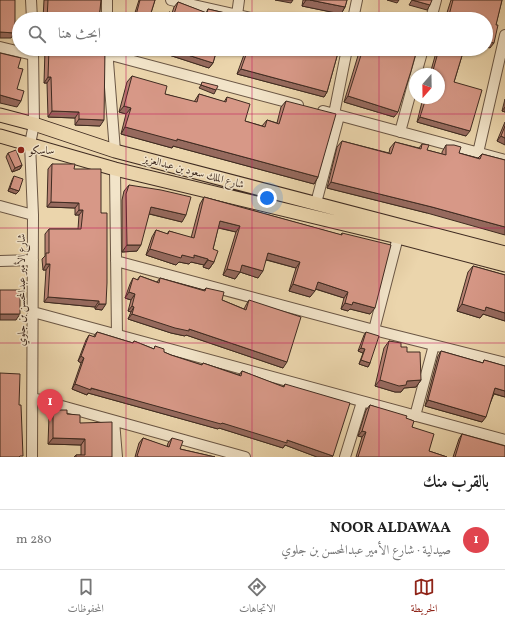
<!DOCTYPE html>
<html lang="ar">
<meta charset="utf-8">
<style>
:root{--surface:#fff;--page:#f2f2f2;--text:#222;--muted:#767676;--line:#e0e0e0;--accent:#8f2418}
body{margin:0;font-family:Vollkorn,Amiri,serif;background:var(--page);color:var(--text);direction:rtl}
.compass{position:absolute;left:409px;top:68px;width:36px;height:36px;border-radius:50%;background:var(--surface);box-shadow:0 1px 3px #0004;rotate:200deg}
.you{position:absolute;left:267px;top:198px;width:14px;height:14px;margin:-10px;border:3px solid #fff;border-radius:50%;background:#1a73e8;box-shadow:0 0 0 6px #1a73e833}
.badge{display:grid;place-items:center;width:26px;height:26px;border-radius:50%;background:var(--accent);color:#fff;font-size:13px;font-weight:700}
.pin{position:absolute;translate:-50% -33px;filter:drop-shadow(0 1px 2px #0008)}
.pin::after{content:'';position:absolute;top:21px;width:14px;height:12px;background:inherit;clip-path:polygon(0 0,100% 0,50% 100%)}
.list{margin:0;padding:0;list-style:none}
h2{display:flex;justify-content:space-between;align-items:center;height:52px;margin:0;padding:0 16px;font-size:17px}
h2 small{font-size:13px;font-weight:400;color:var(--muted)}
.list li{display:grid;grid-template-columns:26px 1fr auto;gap:12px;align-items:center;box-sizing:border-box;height:60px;padding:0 16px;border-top:1px solid var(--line)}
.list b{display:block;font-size:15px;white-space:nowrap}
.list p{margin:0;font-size:13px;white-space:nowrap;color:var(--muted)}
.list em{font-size:13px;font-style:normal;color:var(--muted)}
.icon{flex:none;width:22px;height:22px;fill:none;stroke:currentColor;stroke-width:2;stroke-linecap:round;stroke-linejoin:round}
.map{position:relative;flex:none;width:505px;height:457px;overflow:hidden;direction:ltr}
.search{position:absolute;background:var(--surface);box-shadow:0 1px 3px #0004;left:12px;right:12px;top:12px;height:44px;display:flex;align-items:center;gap:10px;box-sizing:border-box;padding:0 14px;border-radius:22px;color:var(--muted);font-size:15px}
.sheet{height:112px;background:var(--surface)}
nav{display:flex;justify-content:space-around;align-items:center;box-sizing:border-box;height:56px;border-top:1px solid var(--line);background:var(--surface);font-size:11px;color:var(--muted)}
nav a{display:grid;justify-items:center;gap:2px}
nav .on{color:var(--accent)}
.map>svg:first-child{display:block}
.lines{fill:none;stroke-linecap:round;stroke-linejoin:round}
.minor-casing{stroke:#6a5644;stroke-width:12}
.major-casing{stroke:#3f2b21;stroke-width:15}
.minor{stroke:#f2e4c9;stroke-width:10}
.major{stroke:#ebd5ac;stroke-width:13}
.wall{fill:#b98374;stroke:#3f2b21}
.shaded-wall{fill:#966a5e;stroke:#3f2b21}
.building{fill:#d79887;stroke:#3f2b21}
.grid{fill:none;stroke:#c2185b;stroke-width:1;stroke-opacity:0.55}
.poi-dot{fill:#8f2418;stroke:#f2e4c9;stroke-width:1.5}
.labels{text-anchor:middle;stroke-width:3;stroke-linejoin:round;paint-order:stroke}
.poi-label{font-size:11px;fill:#3f2b21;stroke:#f2e4c9;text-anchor:start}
.street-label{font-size:11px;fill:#3f2b21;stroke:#f2e4c9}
</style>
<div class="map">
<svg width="505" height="457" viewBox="0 0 505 457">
<rect width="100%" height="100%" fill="#ebd5ac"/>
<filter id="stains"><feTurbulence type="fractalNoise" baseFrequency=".005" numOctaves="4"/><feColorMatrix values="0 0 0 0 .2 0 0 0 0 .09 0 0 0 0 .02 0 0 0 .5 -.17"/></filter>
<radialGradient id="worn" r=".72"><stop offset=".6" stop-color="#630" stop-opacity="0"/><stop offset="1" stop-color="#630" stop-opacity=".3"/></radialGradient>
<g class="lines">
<defs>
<path id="minor" d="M31 0 32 19
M107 0V19
M171 0 255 19
M237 15 239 0
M353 19 357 0
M431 19 436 0
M0 47 33 55
M107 49 115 151
M107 54 298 105
M416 74 423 49
M323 111 505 160
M334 114 347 49
M400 132 415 77
M478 153 505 35
M115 169 117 336
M316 203 339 116
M0 206 33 215
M0 261 33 260
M116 261 374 330 505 363
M33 312 505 440
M374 330 398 237
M33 398 245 457
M415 416 434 345
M114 421 117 457
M32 457 33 215 30 144 34 124 33 49
M345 457 362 402"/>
<path id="major" d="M0 115 34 124 115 151 505 253
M0 136 115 169 398 237 505 265"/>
</defs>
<use href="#minor" class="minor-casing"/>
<use href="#major" class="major-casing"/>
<use href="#minor" class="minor"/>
<use href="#major" class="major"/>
</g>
<path class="wall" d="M44 0H101L99 19H43Z
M139 0H155L150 16 160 19H133Z
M303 0H347L345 7 341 14 302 6Z
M451 0H502L490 48 486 19H445Z
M178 2 206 13 208 9 251 19H165L169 12 172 13 174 7Z
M45 49H105L100 126 75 125V118L48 117 47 83H44Z
M171 49H217L213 63 209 68 169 55Z
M246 49H339L327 92 324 97 237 74Z
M360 49H415L394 117 344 102Z
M437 49H464L454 82 466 136 417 122 423 98H439V74H430Z
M132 76 165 94 194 102 199 94 224 102 227 97 245 121 262 126 267 120 277 123 281 107 286 101 318 177 314 184 173 146 172 148 121 134 126 114 119 112 127 82Z
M505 99V112L502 111Z
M505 122V144L497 141Z
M342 141 389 153 390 148 395 142 419 148 422 144 427 150 442 154V152L446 145 459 153 478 158 482 154 505 160 427 213 327 188 337 147Z
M8 153 22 165 20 169 12 172 6 157Z
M52 164 74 169 101 213 102 310 95 309V307L44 302 46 270H43L42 259 45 256V234L49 229H78L79 215H75V208L47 207 48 169Z
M14 176 16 194 8 191 12 180Z
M129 185 182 222 149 214 137 251 122 252V200L124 191Z
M204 197 341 235 342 233 370 314 350 309 348 311 341 309 344 298 315 289 310 297 289 291 296 268 266 260 258 278 240 272 235 279 223 275 236 232 218 228 213 249 214 262 209 269 203 267 204 265 191 262 189 264 179 262 176 265 146 255 152 237 156 230 167 234 169 231 191 238 200 204Z
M473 266 505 275V321L483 314 480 318 457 311 468 272Z
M140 276 157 282 160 278 204 290 206 288 222 300 244 309 246 305 249 300 283 368 186 335 185 336 171 333 128 319 131 312 128 311 131 300 125 298 130 284 133 278 137 280Z
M97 332 133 343 134 341 154 349 155 346 164 352 171 355 202 365 203 363 239 375 242 371 283 387 285 384 333 456 332 457H317L285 445 283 448 219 428 218 429 88 393 87 395 72 389 81 363 78 361 86 340 89 335 93 337Z
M366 332 370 363 368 367 359 364 363 353 358 351 364 335Z
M389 341 401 347 407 352 421 380 416 387 404 388 401 392H395L375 386 384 348Z
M441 351 483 363 484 360 505 366V397L494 394 482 422 425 406 438 356Z
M370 405 406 418 429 451 447 457H356L362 437 358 436 366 410Z
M53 410 67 414 80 423 112 457H74L76 455H81V445L48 444 49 416Z
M462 434 505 457H453L459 439Z
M143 438 167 447 168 443 172 438 180 449 215 457H135L139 443Z"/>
<path class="shaded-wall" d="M275 0H293L291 3Z
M306 0H310L345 7 341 14 302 6Z
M387 0H399L397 3Z
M412 0 430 5 427 10 409 5Z
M0 32 15 33 11 38H0Z
M486 41 494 43 490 48 486 47Z
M172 50 213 63 209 68 169 55Z
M241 69 327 92 324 97 237 74Z
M48 77H51L47 83H44Z
M201 85 216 90 214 94 199 88Z
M0 95 21 101 17 107 0 103Z
M348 96 398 112 394 117 344 102Z
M124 106 131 108 126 114 119 112Z
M505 107V112L502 111Z
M52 111 79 112 75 118 48 117Z
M420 117 470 131 466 136 417 122Z
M79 119 104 120 100 126 75 125Z
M125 127 177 139 318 177 314 184 173 146 172 148 121 134Z
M501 136 505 138V145L497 141Z
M22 165 20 169 12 172 15 168Z
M331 182 432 207 505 227V235L427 213 327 188Z
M10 188 19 191 16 194 8 191Z
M51 202 79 203 75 208 47 207Z
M151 207 186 215 182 222 146 213Z
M79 210H83L79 215H75Z
M220 221 240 226 236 232 216 227Z
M127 245H141L137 251 122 252Z
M150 249 182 255H194L208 259 204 265 191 262 189 264 179 262 176 265 146 255Z
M268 253 300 262 296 268 264 259Z
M208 260 214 262 209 269 203 267Z
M46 264H50L46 270H43Z
M242 265 263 271 258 278 240 272 235 279 223 275 227 269Z
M318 282 348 292 344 298 313 288Z
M293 284 315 291 310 297 289 291Z
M129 292 135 294 131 300 125 298Z
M48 297 99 301 95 307 44 302Z
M353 302 375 308 370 314 350 309 348 311 341 309 345 303Z
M99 304H106L102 310 95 309Z
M462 304 486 307 505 313V321L483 314 480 318 457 311Z
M132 306 134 307 131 312 128 311Z
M0 314H20L16 320H0Z
M132 314 189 329 287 362 283 368 186 335 185 336 171 333 128 319Z
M361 348 365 349 363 353 358 351Z
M81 356 84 358 81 363 78 361Z
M361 360 370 363 368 367 359 364Z
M380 380 407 381 421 380 416 387 404 388 401 392H395L375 386Z
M75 384 287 440 333 456 332 457H317L285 445 283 448 219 428 218 429 88 393 87 395 72 389Z
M495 388 505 391V397L492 393Z
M428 400 486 417 482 422 425 406Z
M362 431 366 432 362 437 358 436Z
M53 438 85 439 81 445 48 444Z"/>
<path class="building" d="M0 0H15V33L0 32Z
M48 0H101L99 19H47Z
M140 0H155L150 16 160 19H135Z
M310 0H347L345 7Z
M412 0H432L430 5Z
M453 0H502L496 25H498L494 43 486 41V19H448Z
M178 2 207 13 208 9 251 19H167L169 12 174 14Z
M49 49H105L104 120 79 119V112L52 111 51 77H48Z
M172 49H217L213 63 172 50Z
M248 49H339L327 92 241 69Z
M363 49H415L414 52 416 53 411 71 398 112 348 96Z
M439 49H464L454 82 482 90 470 131 420 117 426 98H439V74H432Z
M0 53 21 58 18 68 23 69 17 89 24 91 21 101 0 95Z
M132 76 167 86 165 94 197 102 199 94 226 102 227 97 250 104 245 121 265 127 267 120 279 124 286 101 336 114 318 177 177 139V141L125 127 131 108 124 106Z
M202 82 218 86 216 90 201 85Z
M505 126V138L501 136Z
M342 141 391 154 395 142 421 149 422 144 429 145 427 150 446 155V145H454L461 147 459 153 480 159 482 154 505 160V227L432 207 331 182Z
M16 150 22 165 15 168 8 153Z
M52 164H75L74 169H101V213H107V283L106 304H99V301L48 297 50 264H46V253H49V229H81L83 210H79V203L51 202Z
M14 176 23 179 19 191 10 188Z
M129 185 161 190 191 197 186 215 151 207 141 245H127L126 194Z
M204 197 342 235V233L391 245 375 308 353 302 352 305 345 303 348 292 318 282 315 291 293 284 300 262 268 253 263 271 242 265 240 272 227 269 240 226 220 221 213 249 218 251 214 262 208 260V259L194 255V258L182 255 181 258 150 249 156 230 168 234 169 231 194 238Z
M473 266 505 275V313L486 307 485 311 462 304Z
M140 276 159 283 160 278 205 291 206 288 224 292 222 300 246 310 249 300 301 317 287 362 189 329V331L175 328 132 314 134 307 132 306 135 294 129 292 133 278 138 280Z
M0 290H20V314H0Z
M97 332 133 343 134 341 154 349 155 346 164 349V352L171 355 202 365 203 363 241 376 242 371 284 387 285 384 350 403 333 456 287 440V443L222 423 221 424 91 388V390L75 384 84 358 81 356 89 335 95 337Z
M366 332 379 336 370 363 361 360 365 349 361 348Z
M389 341 401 343V347H407V352H420L421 380 407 381 406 385 399 386 380 380Z
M441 351 483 363 484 360 505 366V391L495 388 486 417 428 400Z
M0 373 20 374 19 405H21L23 456H20L19 457H0Z
M370 405 407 416 406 418 414 421 412 427 434 434 429 451 447 457H358L366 432 362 431Z
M53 410H67V414L80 415V423L112 422V457H76V455H85V439L53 438Z
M462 434 505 446V457H455Z
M143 438 169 447 172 438 183 441 180 449 215 457H139L137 456Z"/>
<path class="grid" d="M126 0V19M252 0V19M379 0V19M126 49V457M252 49V457M379 49V457M0 114H505M0 228H505M0 343H505"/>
<circle class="poi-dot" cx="21" cy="150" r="4"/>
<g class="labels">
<g class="poi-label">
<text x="29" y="154">ساسكو</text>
</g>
<g class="street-label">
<text transform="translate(194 171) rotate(15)" y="4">شارع الملك سعود بن عبدالعزيز</text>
<text transform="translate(21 290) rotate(-90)" y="4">شارع الأمير عبدالمحسن بن جلوي</text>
</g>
</g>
<rect width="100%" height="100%" filter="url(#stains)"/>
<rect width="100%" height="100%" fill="url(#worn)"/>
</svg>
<svg class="compass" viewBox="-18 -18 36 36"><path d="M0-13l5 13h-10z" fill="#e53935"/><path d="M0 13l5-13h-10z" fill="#767676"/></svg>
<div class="you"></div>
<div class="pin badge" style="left:50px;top:422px;background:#e0444e">1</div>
<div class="search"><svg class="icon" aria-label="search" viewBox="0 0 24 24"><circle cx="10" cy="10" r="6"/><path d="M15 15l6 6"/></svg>ابحث هنا</div>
</div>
<section class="sheet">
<h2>بالقرب منك<small></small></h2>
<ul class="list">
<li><span class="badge" style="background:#e0444e">1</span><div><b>NOOR ALDAWAA</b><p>صيدلية · شارع الأمير عبدالمحسن بن جلوي</p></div><em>280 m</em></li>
</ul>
</section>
<nav>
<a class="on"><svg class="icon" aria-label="map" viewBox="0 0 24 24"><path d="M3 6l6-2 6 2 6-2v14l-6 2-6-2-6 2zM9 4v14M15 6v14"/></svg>الخريطة</a>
<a><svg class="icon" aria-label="directions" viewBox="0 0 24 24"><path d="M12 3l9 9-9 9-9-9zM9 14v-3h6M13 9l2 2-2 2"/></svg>الاتجاهات</a>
<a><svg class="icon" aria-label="saved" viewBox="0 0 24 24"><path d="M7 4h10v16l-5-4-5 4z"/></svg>المحفوظات</a>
</nav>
